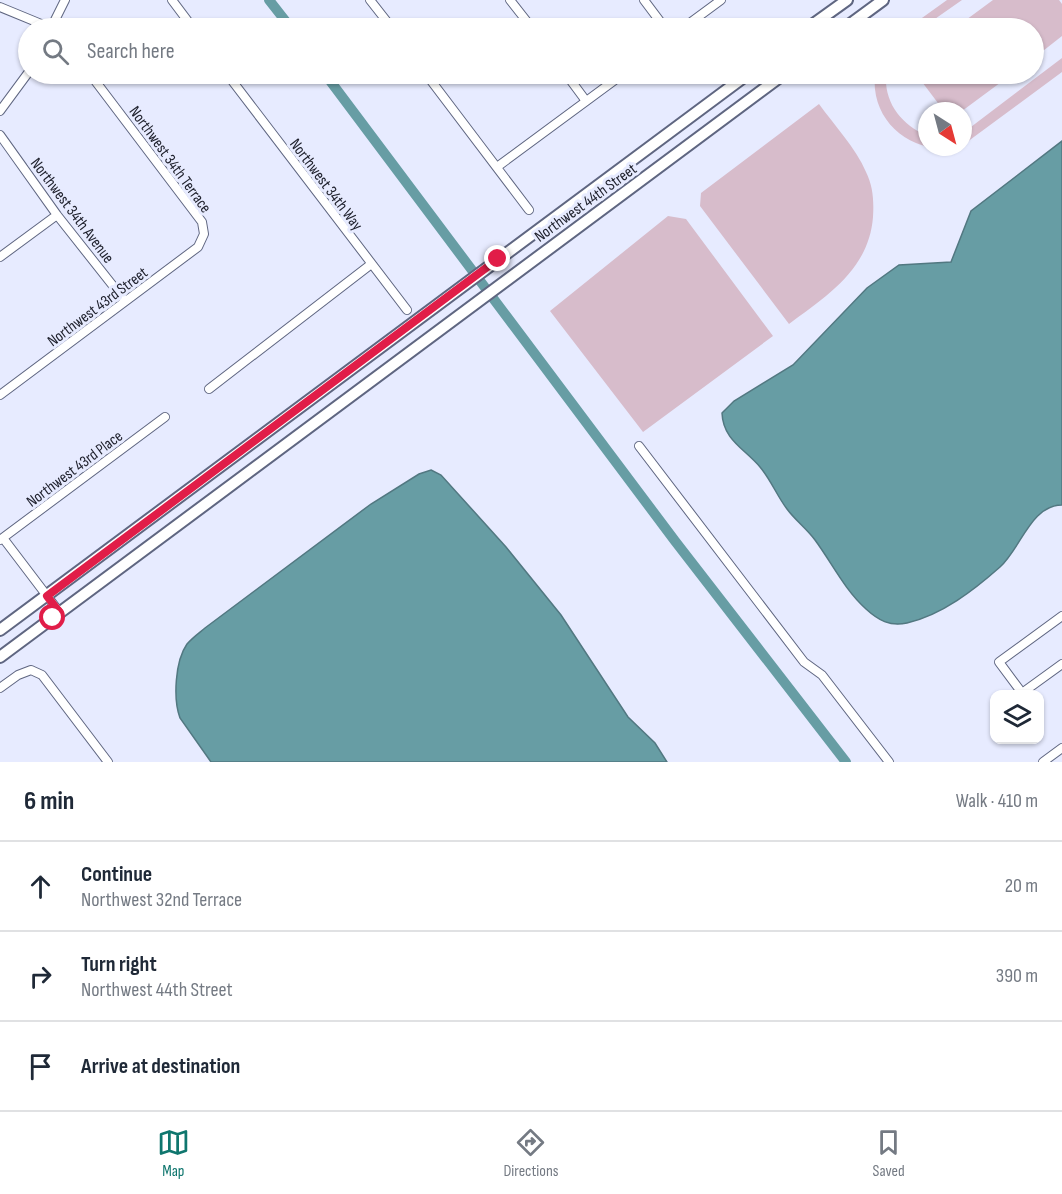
<!DOCTYPE html>
<meta charset="utf-8">
<style>
:root{--surface:#fff;--page:#f6f6f7;--text:#1f2937;--muted:#747a83;--line:#e0e1e3;--accent:#0f766e}
body{margin:0;font-family:"Sofia Sans Condensed",sans-serif;background:var(--page);color:var(--text)}
.controls{position:absolute;right:18px;bottom:18px;display:grid;overflow:hidden;border-radius:12px;box-shadow:0 2px 4px #0004}
.controls button{width:54px;height:54px;display:grid;place-items:center;padding:0;border:0;border-bottom:2px solid var(--line);background:var(--surface);color:var(--text);font:30px sans-serif}
.compass{position:absolute;left:918px;top:102px;width:54px;height:54px;border-radius:50%;background:var(--surface);box-shadow:0 2px 4px #0004;rotate:144deg}
.stop{position:absolute;width:18px;height:18px;margin:-14px;border:4px solid #e11d48;border-radius:50%;background:#fff}
.stop.end{background:#e11d48;border-color:#fff;box-shadow:0 2px 6px #0008}
.list{margin:0;padding:0;list-style:none}
h2{display:flex;justify-content:space-between;align-items:center;height:78px;margin:0;padding:0 24px;font-size:26px}
h2 small{font-size:20px;font-weight:400;color:var(--muted)}
.list li{display:grid;grid-template-columns:39px 1fr auto;gap:18px;align-items:center;box-sizing:border-box;height:90px;padding:0 24px;border-top:2px solid var(--line)}
.list b{display:block;font-size:22px;white-space:nowrap}
.list p{margin:0;font-size:20px;white-space:nowrap;color:var(--muted)}
.list em{font-size:20px;font-style:normal;color:var(--muted)}
.icon{flex:none;width:33px;height:33px;fill:none;stroke:currentColor;stroke-width:2;stroke-linecap:round;stroke-linejoin:round}
.map{position:relative;flex:none;width:1062px;height:762px;overflow:hidden}
.search{position:absolute;background:var(--surface);box-shadow:0 2px 4px #0004;left:18px;right:18px;top:18px;height:66px;display:flex;align-items:center;gap:15px;box-sizing:border-box;padding:0 21px;border-radius:33px;color:var(--muted);font-size:22px}
.sheet{height:348px;background:var(--surface)}
nav{display:flex;justify-content:space-around;align-items:center;box-sizing:border-box;height:84px;border-top:2px solid var(--line);background:var(--surface);font-size:16px;color:var(--muted)}
nav a{display:grid;justify-items:center;gap:3px}
nav .on{color:var(--accent)}
.map>svg:first-child{display:block}
.green{fill:#d7bccb}
.water{fill:#679da4;stroke:#527881;stroke-width:1.5}
.lines{fill:none;stroke-linecap:round;stroke-linejoin:round}
.canal{stroke:#679da4;stroke-width:10}
.minor-casing{stroke:#5f6681;stroke-width:10}
.tertiary-casing{stroke:#5f6681;stroke-width:14}
.minor{stroke:#fff;stroke-width:8}
.tertiary{stroke:#fff;stroke-width:10}
.route{stroke:#e11d48;stroke-width:8}
.labels{text-anchor:middle;stroke-width:6;stroke-linejoin:round;paint-order:stroke}
.street-label{font-size:16px;fill:#20222e;stroke:#e7ebff}
</style>
<div class="map">
<svg width="1062" height="762" viewBox="0 0 1062 762">
<rect width="100%" height="100%" fill="#e7ebff"/>
<path class="green" d="M947 0H962L922 28H908Z
M993 0H1059L1062 4V36L1034 58V28H955Z
M1062 58V72L963 145V133Z
M875 74H886C884 103 901 124 927 136V147H955C910 155 870 120 875 74Z
M916 74H1012L962 111H944Z
M819 104C834 125 856 148 866 172 873 186 874 201 873 217 869 269 828 295 789 324L700 206 701 193Z
M668 216 686 219 773 336 643 432 550 311Z"/>
<path class="water" d="M1062 141V505C1031 505 1021 548 1000 567 974 590 942 615 907 623 890 627 878 620 866 609 844 589 832 563 815 540 807 529 795 520 787 509 777 496 771 480 760 467 745 449 723 440 722 413L734 401 793 365 867 288 899 265 951 262 971 211Z
M431 470 441 475 506 547 561 615 628 717 655 743 667 762H211L180 718C173 699 175 661 187 644 192 638 199 633 205 628L371 504 419 474Z"/>
<g class="lines">
<path class="canal" d="M269 0 291 28
M325 74 675 541 846 762"/>
<defs>
<path id="minor" d="M172 0 193 28
M370 0 392 28
M510 0 532 28
M644 0 665 28
M0 7 51 28
M51 28 65 0
M683 28 721 0
M227 74 407 310
M426 74 529 210
M566 74 586 101
M0 111 28 73
M0 135 57 215 125 301
M497 167 623 74
M0 257 57 215
M209 389 370 265
M0 395 198 247 204 234 202 222 90 74
M639 446 804 662 822 675 889 762
M3 538 60 613
M0 540 165 417
M1062 616 999 662 1022 693 1062 664
M0 688 18 675 31 670 42 675 108 762
M1043 762 1062 748"/>
<path id="tertiary" d="M808 28 847 0
M845 28 883 0
M0 630 748 74
M0 657 784 74"/>
</defs>
<use href="#minor" class="minor-casing"/>
<use href="#tertiary" class="tertiary-casing"/>
<use href="#minor" class="minor"/>
<use href="#tertiary" class="tertiary"/>
</g>
<g class="lines">
<path class="route" d="M53 618 60 613 47 596 498 259"/>
</g>
<g class="labels">
<g class="street-label">
<text transform="translate(171 159) rotate(54)" y="6">Northwest 34th Terrace</text>
<text transform="translate(327 184) rotate(53)" y="6">Northwest 34th Way</text>
<text transform="translate(585 202) rotate(-36)" y="6">Northwest 44th Street</text>
<text transform="translate(73 210) rotate(53)" y="6">Northwest 34th Avenue</text>
<text transform="translate(97 306) rotate(-37)" y="6">Northwest 43rd Street</text>
<text transform="translate(74 468) rotate(-37)" y="6">Northwest 43rd Place</text>
</g>
</g>
</svg>
<div class="controls">
<button><svg class="icon" aria-label="layers" viewBox="0 0 24 24"><path d="M12 4l9 5-9 5-9-5zM3 14l9 5 9-5"/></svg></button>
</div>
<svg class="compass" viewBox="-18 -18 36 36"><path d="M0-13l5 13h-10z" fill="#e53935"/><path d="M0 13l5-13h-10z" fill="#747a83"/></svg>
<div class="stop" style="left:53px;top:618px"></div>
<div class="stop end" style="left:498px;top:259px"></div>
<div class="search"><svg class="icon" aria-label="search" viewBox="0 0 24 24"><circle cx="10" cy="10" r="6"/><path d="M15 15l6 6"/></svg>Search here</div>
</div>
<section class="sheet">
<h2>6 min<small>Walk · 410 m</small></h2>
<ul class="list">
<li><svg class="icon" aria-label="ahead" viewBox="0 0 24 24"><path d="M12 20V5M6 11l6-6 6 6"/></svg><div><b>Continue</b><p>Northwest 32nd Terrace</p></div><em>20 m</em></li>
<li><svg class="icon" aria-label="right" viewBox="0 0 24 24"><path d="M7 20v-9h11M14 6l5 5-5 5"/></svg><div><b>Turn right</b><p>Northwest 44th Street</p></div><em>390 m</em></li>
<li><svg class="icon" aria-label="arrive" viewBox="0 0 24 24"><path d="M6 21V4h12l-3 4 3 4H6"/></svg><div><b>Arrive at destination</b></div></li>
</ul>
</section>
<nav>
<a class="on"><svg class="icon" aria-label="map" viewBox="0 0 24 24"><path d="M3 6l6-2 6 2 6-2v14l-6 2-6-2-6 2zM9 4v14M15 6v14"/></svg>Map</a>
<a><svg class="icon" aria-label="directions" viewBox="0 0 24 24"><path d="M12 3l9 9-9 9-9-9zM9 14v-3h6M13 9l2 2-2 2"/></svg>Directions</a>
<a><svg class="icon" aria-label="saved" viewBox="0 0 24 24"><path d="M7 4h10v16l-5-4-5 4z"/></svg>Saved</a>
</nav>
